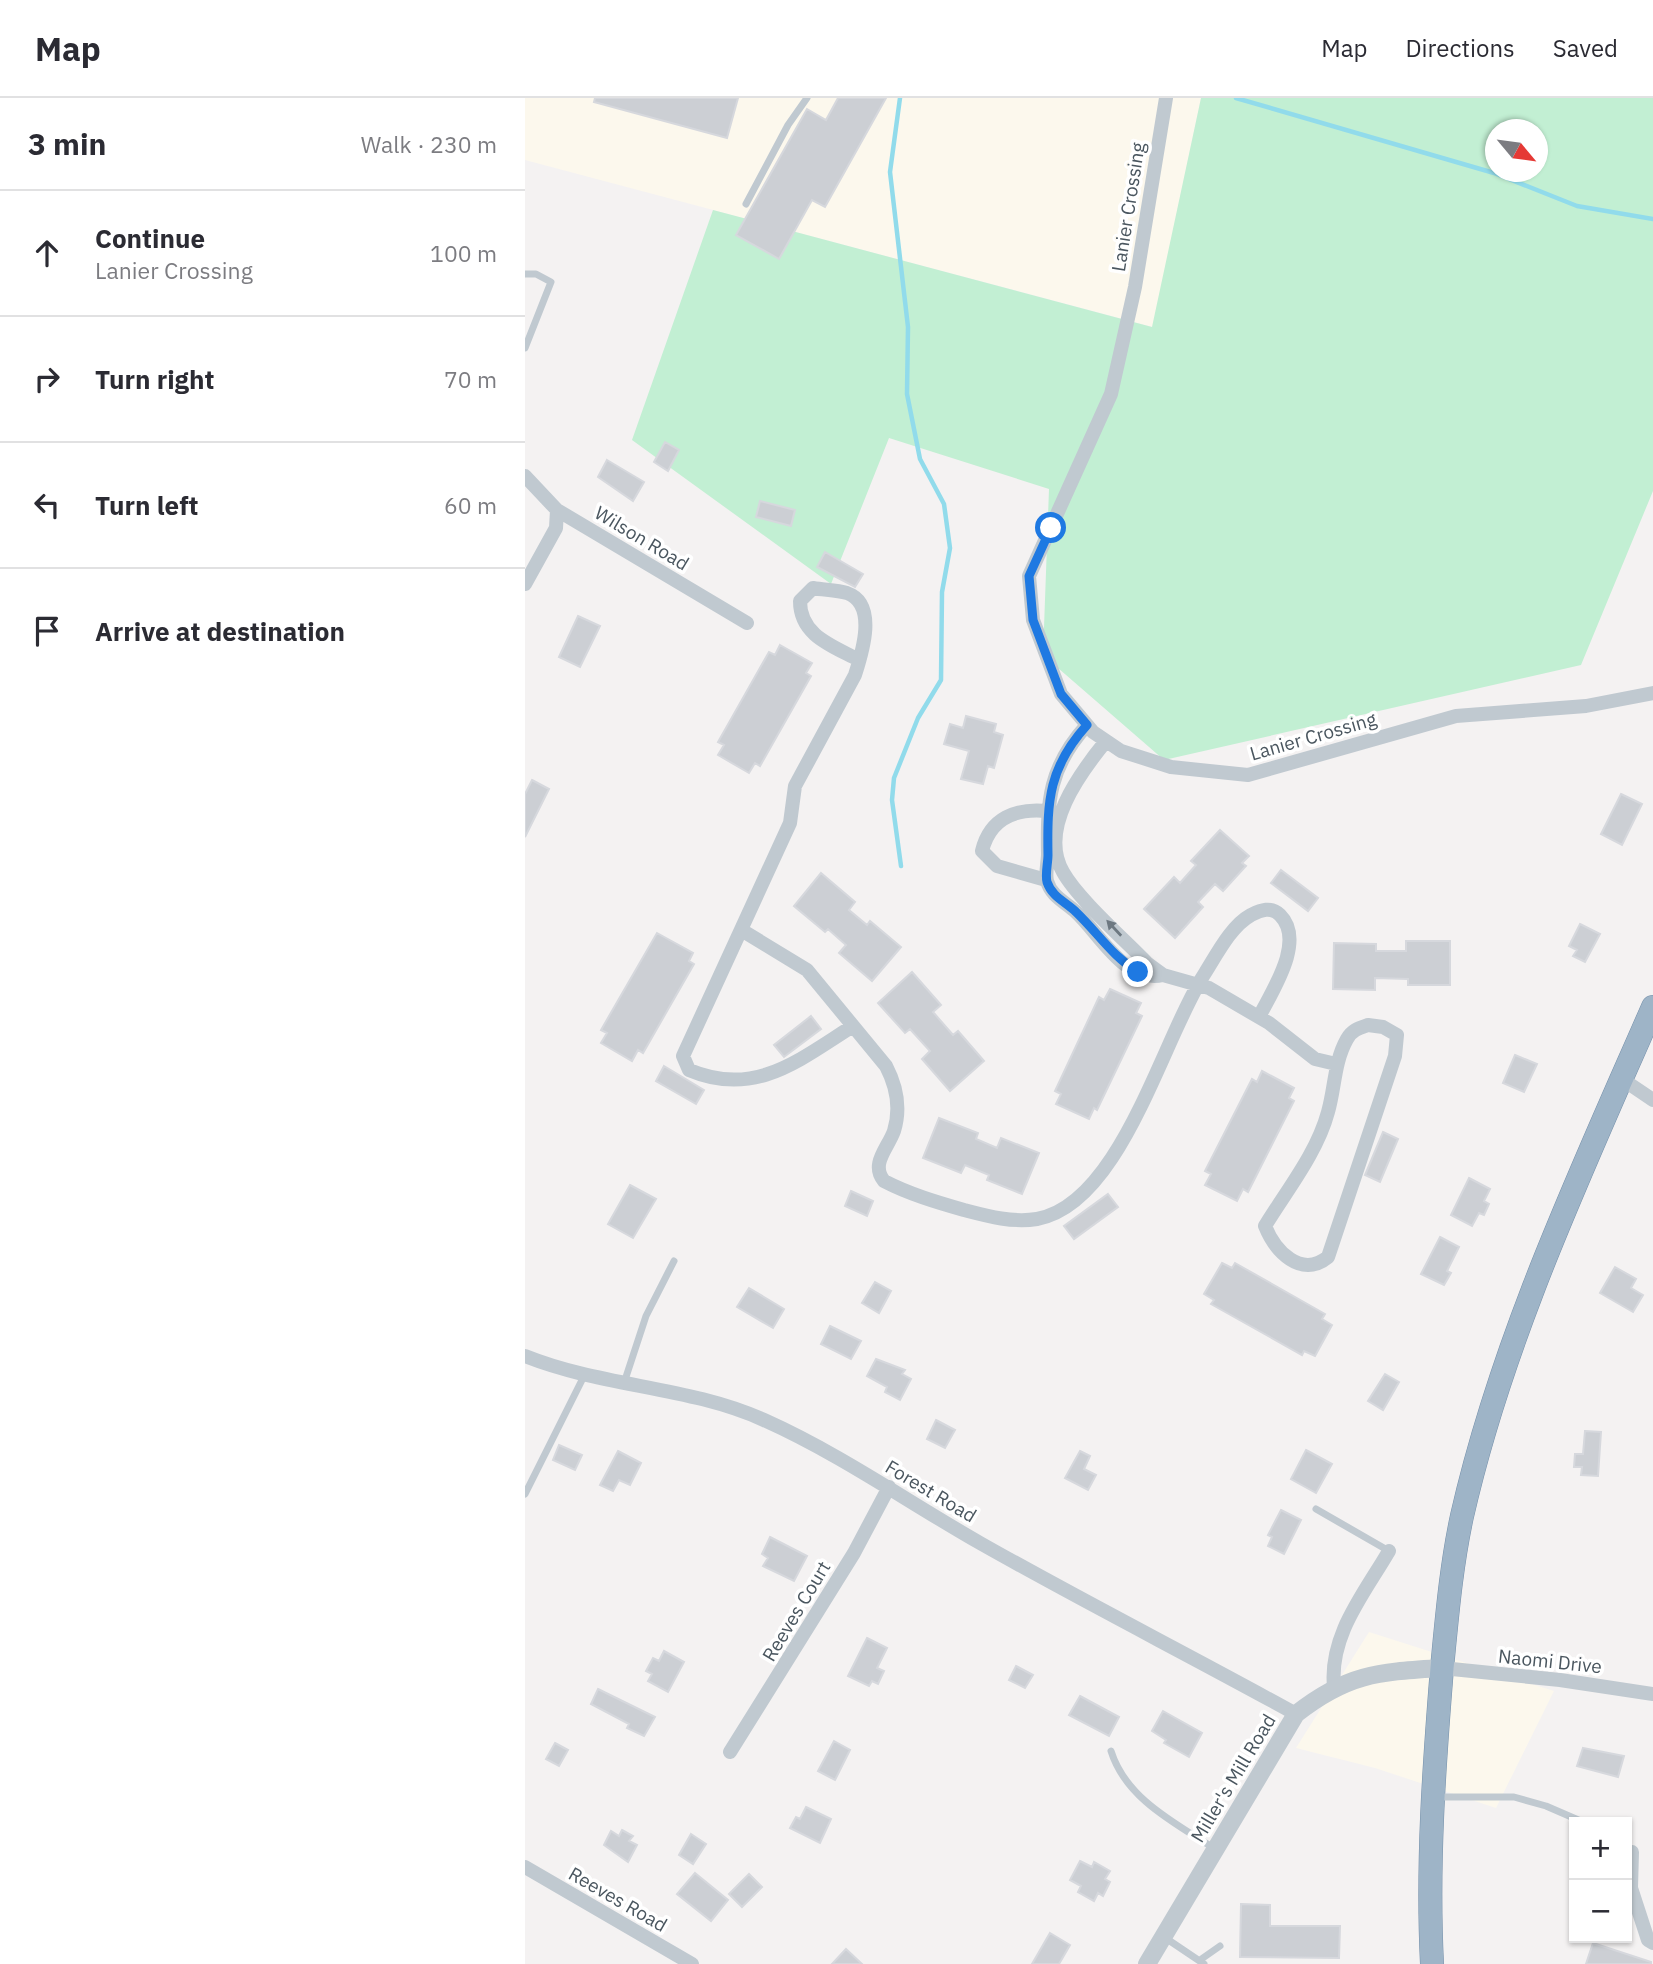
<!DOCTYPE html>
<meta charset="utf-8">
<style>
:root{--surface:#fff;--page:#f7f7f7;--text:#2b2b33;--muted:#7c7c81;--line:#e1e1e2}
body{margin:0;font-family:"IBM Plex Sans",sans-serif;background:var(--page);color:var(--text)}
.controls{position:absolute;right:21px;bottom:21px;display:grid;overflow:hidden;border-radius:0px;box-shadow:0 2px 5px #0004}
.controls button{width:63px;height:63px;display:grid;place-items:center;padding:0;border:0;border-bottom:2px solid var(--line);background:var(--surface);color:var(--text);font:35px sans-serif}
.compass{position:absolute;left:960px;top:21px;width:63px;height:63px;border-radius:50%;background:var(--surface);box-shadow:0 2px 5px #0004;rotate:119deg}
.stop{position:absolute;width:21px;height:21px;margin:-16px;border:5px solid #1e79e2;border-radius:50%;background:#fff}
.stop.end{background:#1e79e2;border-color:#fff;box-shadow:0 2px 7px #0008}
.list{margin:0;padding:0;list-style:none}
h2{display:flex;justify-content:space-between;align-items:center;height:91px;margin:0;padding:0 28px;font-size:30px}
h2 small{font-size:23px;font-weight:400;color:var(--muted)}
.list li{display:grid;grid-template-columns:46px 1fr auto;gap:21px;align-items:center;box-sizing:border-box;height:126px;padding:0 28px;border-top:2px solid var(--line)}
.list b{display:block;font-size:26px;white-space:nowrap}
.list p{margin:0;font-size:23px;white-space:nowrap;color:var(--muted)}
.list em{font-size:23px;font-style:normal;color:var(--muted)}
.icon{flex:none;width:38px;height:38px;fill:none;stroke:currentColor;stroke-width:2;stroke-linecap:round;stroke-linejoin:round}
.map{position:relative;flex:none;width:1128px;height:1866px;overflow:hidden}
header{display:flex;align-items:center;gap:42px;box-sizing:border-box;height:98px;padding:0 35px;background:var(--surface);border-bottom:2px solid var(--line)}
header strong{font-size:33px}
nav{display:flex;gap:38px;margin-inline-start:auto;font-size:24px}
main{display:flex}
aside{flex:1;background:var(--surface)}
.map>svg:first-child{display:block}
.commercial{fill:#fcf8ed}
.green{fill:#c2efd3;fill-rule:evenodd}
.lines{fill:none;stroke-linecap:round;stroke-linejoin:round}
.stream{stroke:#91dbeb;stroke-width:4.5}
.building{fill:#cccfd4;stroke:#d6d8dd;stroke-width:2}
.trunk-casing{stroke:#7691ab;stroke-width:24}
.service{stroke:#c0c9d0;stroke-width:7}
.minor{stroke:#c0c9d0;stroke-width:14}
.tertiary{stroke:#c0c9d0;stroke-width:18}
.trunk{stroke:#9eb4c7;stroke-width:23}
.oneway{fill:#6d7881}
.route{stroke:#1e79e2;stroke-width:9}
.labels{text-anchor:middle;stroke-width:7;stroke-linejoin:round;paint-order:stroke}
.street-label{font-size:19px;fill:#4a565f;stroke:#fff}
</style>
<header>
<strong>Map</strong>
<nav><a>Map</a><a>Directions</a><a>Saved</a></nav>
</header>
<main>
<aside>
<h2>3 min<small>Walk · 230 m</small></h2>
<ul class="list">
<li><svg class="icon" aria-label="ahead" viewBox="0 0 24 24"><path d="M12 20V5M6 11l6-6 6 6"/></svg><div><b>Continue</b><p>Lanier Crossing</p></div><em>100 m</em></li>
<li><svg class="icon" aria-label="right" viewBox="0 0 24 24"><path d="M7 20v-9h11M14 6l5 5-5 5"/></svg><div><b>Turn right</b></div><em>70 m</em></li>
<li><svg class="icon" aria-label="left" viewBox="0 0 24 24"><path d="M17 20v-9H6M10 6l-5 5 5 5"/></svg><div><b>Turn left</b></div><em>60 m</em></li>
<li><svg class="icon" aria-label="arrive" viewBox="0 0 24 24"><path d="M6 21V4h12l-3 4 3 4H6"/></svg><div><b>Arrive at destination</b></div></li>
</ul>
</aside>
<div class="map">
<svg width="1128" height="1866" viewBox="0 0 1128 1866">
<rect width="100%" height="100%" fill="#f4f2f2"/>
<path class="commercial" d="M0 0H676L628 229 0 62Z
M844 1534 1029 1593 971 1710 850 1670 771 1650Z"/>
<path class="green" d="M676 0H1128V393L1056 567 639 662 518 557 524 391 364 340 306 486 107 342 188 112 627 229ZM970 32H1012V74H970Z"/>
<g class="lines">
<path class="stream" d="M375 0 365 74 383 229 382 296 395 361 419 406 425 450 417 494 416 582 393 620 369 680 367 702 376 768
M711 0 969 75 1052 108 1128 121"/>
</g>
<path class="building" d="M70 0H213L202 40 69 4Z
M313 0H361L300 109 287 102 254 161 211 137 282 11 301 22Z
M140 344 154 352 143 373 129 364Z
M82 362 119 384 108 403 73 379Z
M235 403 270 412 266 428 231 419Z
M300 454 338 476 330 489 292 469Z
M53 518 75 528 55 569 34 559Z
M255 547 287 565 281 575 286 578 235 668 230 665 224 675 193 657 199 647 193 644 244 554 250 557Z
M441 618 471 626 469 634 478 637 469 670 463 668 458 686 436 681 444 653 419 646 425 626 438 630Z
M7 682 24 691 0 739V696Z
M1096 696 1117 706 1097 747 1076 736Z
M695 732 724 758 717 765 721 768 698 793 690 786 673 804 678 809 650 840 619 811 649 779 655 785 671 767 666 763Z
M756 772 793 800 783 813 746 785Z
M296 775 330 804 324 812 342 827 345 823 376 849 347 883 314 855 321 847 303 831 300 834 269 808Z
M1055 826 1075 836 1060 864 1048 858 1052 852 1044 848Z
M132 835 168 855 164 863 169 866 118 955 113 952 107 963 76 945 82 935 76 932Z
M881 843H925V887H883V881L850 880V892L808 891 809 845 851 846V853H881Z
M387 874 416 907 408 914 428 937 433 933 459 963 425 993 397 961 405 953 385 931 380 935 353 905Z
M585 891 616 905 611 915 617 918 572 1012 569 1010 564 1021 531 1006 536 996 530 993 574 899 579 902Z
M286 918 296 931 259 959 249 947Z
M990 957 1012 966 999 994 978 985Z
M139 968 179 992 171 1006 131 983Z
M737 973 769 990 764 1000 769 1003 723 1094 718 1091 712 1103 680 1087 686 1076 680 1073 727 981 732 984Z
M414 1020 453 1035 451 1041 472 1050 476 1040 514 1055 497 1096 462 1082 464 1077 440 1067 436 1075 398 1060Z
M858 1034 873 1041 855 1084 840 1077Z
M944 1080 965 1091 959 1103 964 1106 959 1117 954 1115 947 1128 926 1117Z
M105 1087 131 1101 108 1140 83 1126Z
M326 1093 348 1103 342 1118 320 1108Z
M583 1096 593 1109 549 1141 539 1128Z
M915 1139 934 1149 922 1173 926 1175 919 1187 896 1176Z
M697 1165 707 1170 710 1165 800 1216 797 1221 807 1227 790 1258 779 1253 777 1257 686 1206 689 1202 679 1196Z
M1090 1169 1111 1181 1106 1190 1118 1197 1108 1214 1075 1195Z
M350 1184 366 1193 354 1215 337 1205Z
M224 1190 259 1211 248 1230 212 1209Z
M305 1228 336 1243 326 1261 296 1246Z
M351 1261 380 1272 377 1276 386 1281 375 1302 360 1294 362 1289 342 1278Z
M860 1276 874 1284 858 1312 843 1303Z
M411 1322 430 1332 420 1350 402 1341Z
M1060 1333 1076 1334 1073 1378 1056 1377 1057 1369H1049L1050 1356H1058Z
M34 1347 57 1357 50 1372 28 1362Z
M781 1352 807 1366 791 1395 766 1381Z
M93 1353 116 1365 105 1387 94 1382 88 1393 75 1387Z
M555 1353 565 1358 559 1371 571 1377 563 1392 540 1380Z
M756 1412 776 1422 759 1456 743 1448 747 1439 743 1437Z
M245 1439 282 1458 269 1483 238 1468 243 1460 237 1456Z
M342 1540 362 1550 352 1570 359 1573 353 1586 347 1583 344 1588 323 1578Z
M139 1553 159 1564 143 1594 123 1583 127 1576 121 1573 128 1560 134 1563Z
M491 1568 508 1577 500 1590 484 1582Z
M73 1591 130 1619 119 1638 102 1630 104 1626 66 1606Z
M555 1598 594 1619 584 1638 544 1617Z
M638 1613 677 1635 664 1659 639 1645 641 1642 627 1633Z
M309 1643 325 1652 310 1682 293 1673Z
M30 1645 43 1652 34 1668 21 1661Z
M1058 1650 1099 1658 1093 1679 1052 1668Z
M281 1709 306 1721 295 1745 265 1730 271 1719 275 1721Z
M97 1732 108 1738 104 1743 112 1747 103 1764 79 1747 86 1733 94 1738Z
M166 1736 181 1746 168 1766 154 1757Z
M555 1763 567 1769 569 1764 585 1773 580 1781 585 1784 578 1798 573 1795 569 1803 553 1794 556 1788 545 1782Z
M170 1775 203 1802 186 1823 152 1796Z
M224 1776 237 1789 217 1809 204 1796Z
M716 1806 745 1807V1828H815L814 1860 715 1859Z
M525 1835 545 1847 534 1866H507Z
M1068 1845 1126 1864V1866H1061Z
M321 1851 337 1866H307Z"/>
<g class="lines">
<defs>
<path id="trunk" d="M907 1866C902 1767 909 1669 917 1570 922 1519 926 1469 937 1418 977 1242 1056 1074 1128 909"/>
</defs>
<use href="#trunk" class="trunk-casing"/>
<path class="service" d="M221 106 263 27 282 0
M0 176H11L26 184 0 250
M99 1285 121 1218 149 1163
M0 1396 60 1276
M791 1411 864 1453
M586 1653C601 1701 650 1725 690 1751
M912 1699H989L1021 1708 1058 1724
M639 1839 679 1866
M675 1862 695 1848"/>
<path class="minor" d="M641 0 610 189 586 296 504 478 508 522 536 596 568 634 596 653 646 669 723 677 931 618 1061 608 1128 595
M0 378 32 412 222 525
M0 486 31 430 32 412
M562 627C524 669 522 702 523 756 523 764 520 775 522 783 526 798 540 804 551 814 574 835 600 886 638 877
M581 643C555 675 513 731 538 774 553 801 600 842 623 866L638 877 684 890 744 925 790 961 811 966
M521 782 472 768 457 753C465 720 491 710 522 713
M218 833 282 872 361 968C372 989 376 1010 369 1033 363 1050 345 1066 359 1083 384 1096 411 1104 439 1112 462 1118 487 1125 512 1121 596 1106 637 941 680 875 692 856 706 828 726 817 736 812 746 808 755 817 781 843 747 893 734 919
M843 927 858 929 872 937 870 958 803 1159C776 1181 750 1153 740 1128 762 1092 792 1055 803 1014 810 990 809 964 822 941 827 932 834 930 843 927Z
M328 928C274 962 230 1000 164 972L158 958 265 725 270 688 330 577C337 555 353 506 322 495 311 492 299 492 288 490L275 503C275 538 308 548 334 562
M1097 981 1128 1002
M0 1258C77 1289 164 1288 239 1322 315 1356 383 1404 455 1445 559 1504 666 1558 771 1616
M917 1570 1035 1582 1128 1596
M809 1589C804 1537 839 1496 864 1453
M205 1654 329 1455 364 1389
M1107 1754 1106 1790 1123 1842 1128 1845
M0 1769 167 1866"/>
<path class="tertiary" d="M622 1866 771 1616C823 1575 854 1574 917 1570"/>
<use href="#trunk" class="trunk"/>
</g>
<defs><path id="oneway-solid" d="M-6-.8H1V-3.2L6.5 0L1 3.2V.8H-6Z" transform="scale(1.75)"/></defs>
<use class="oneway" href="#oneway-solid" transform="translate(589 830) rotate(-133)"/>
<g class="lines">
<path class="route" d="M526 430 504 478 508 522 536 596 562 627C524 669 522 702 523 757 523 765 520 776 522 784 527 799 541 804 551 814 573 835 587 858 613 874"/>
</g>
<g class="labels">
<g class="street-label">
<text transform="translate(603 109) rotate(-81)" y="7">Lanier Crossing</text>
<text transform="translate(117 440) rotate(31)" y="7">Wilson Road</text>
<text transform="translate(788 638) rotate(-16)" y="7">Lanier Crossing</text>
<text transform="translate(406 1393) rotate(31)" y="7">Forest Road</text>
<text transform="translate(271 1513) rotate(-59)" y="7">Reeves Court</text>
<text transform="translate(1025 1563) rotate(6)" y="7">Naomi Drive</text>
<text transform="translate(708 1680) rotate(-59)" y="7">Miller's Mill Road</text>
<text transform="translate(93 1801) rotate(30)" y="7">Reeves Road</text>
</g>
</g>
</svg>
<div class="controls">
<button>+</button>
<button>−</button>
</div>
<svg class="compass" viewBox="-18 -18 36 36"><path d="M0-13l5 13h-10z" fill="#e53935"/><path d="M0 13l5-13h-10z" fill="#7c7c81"/></svg>
<div class="stop" style="left:526px;top:430px"></div>
<div class="stop end" style="left:613px;top:874px"></div>
</div>
</main>
